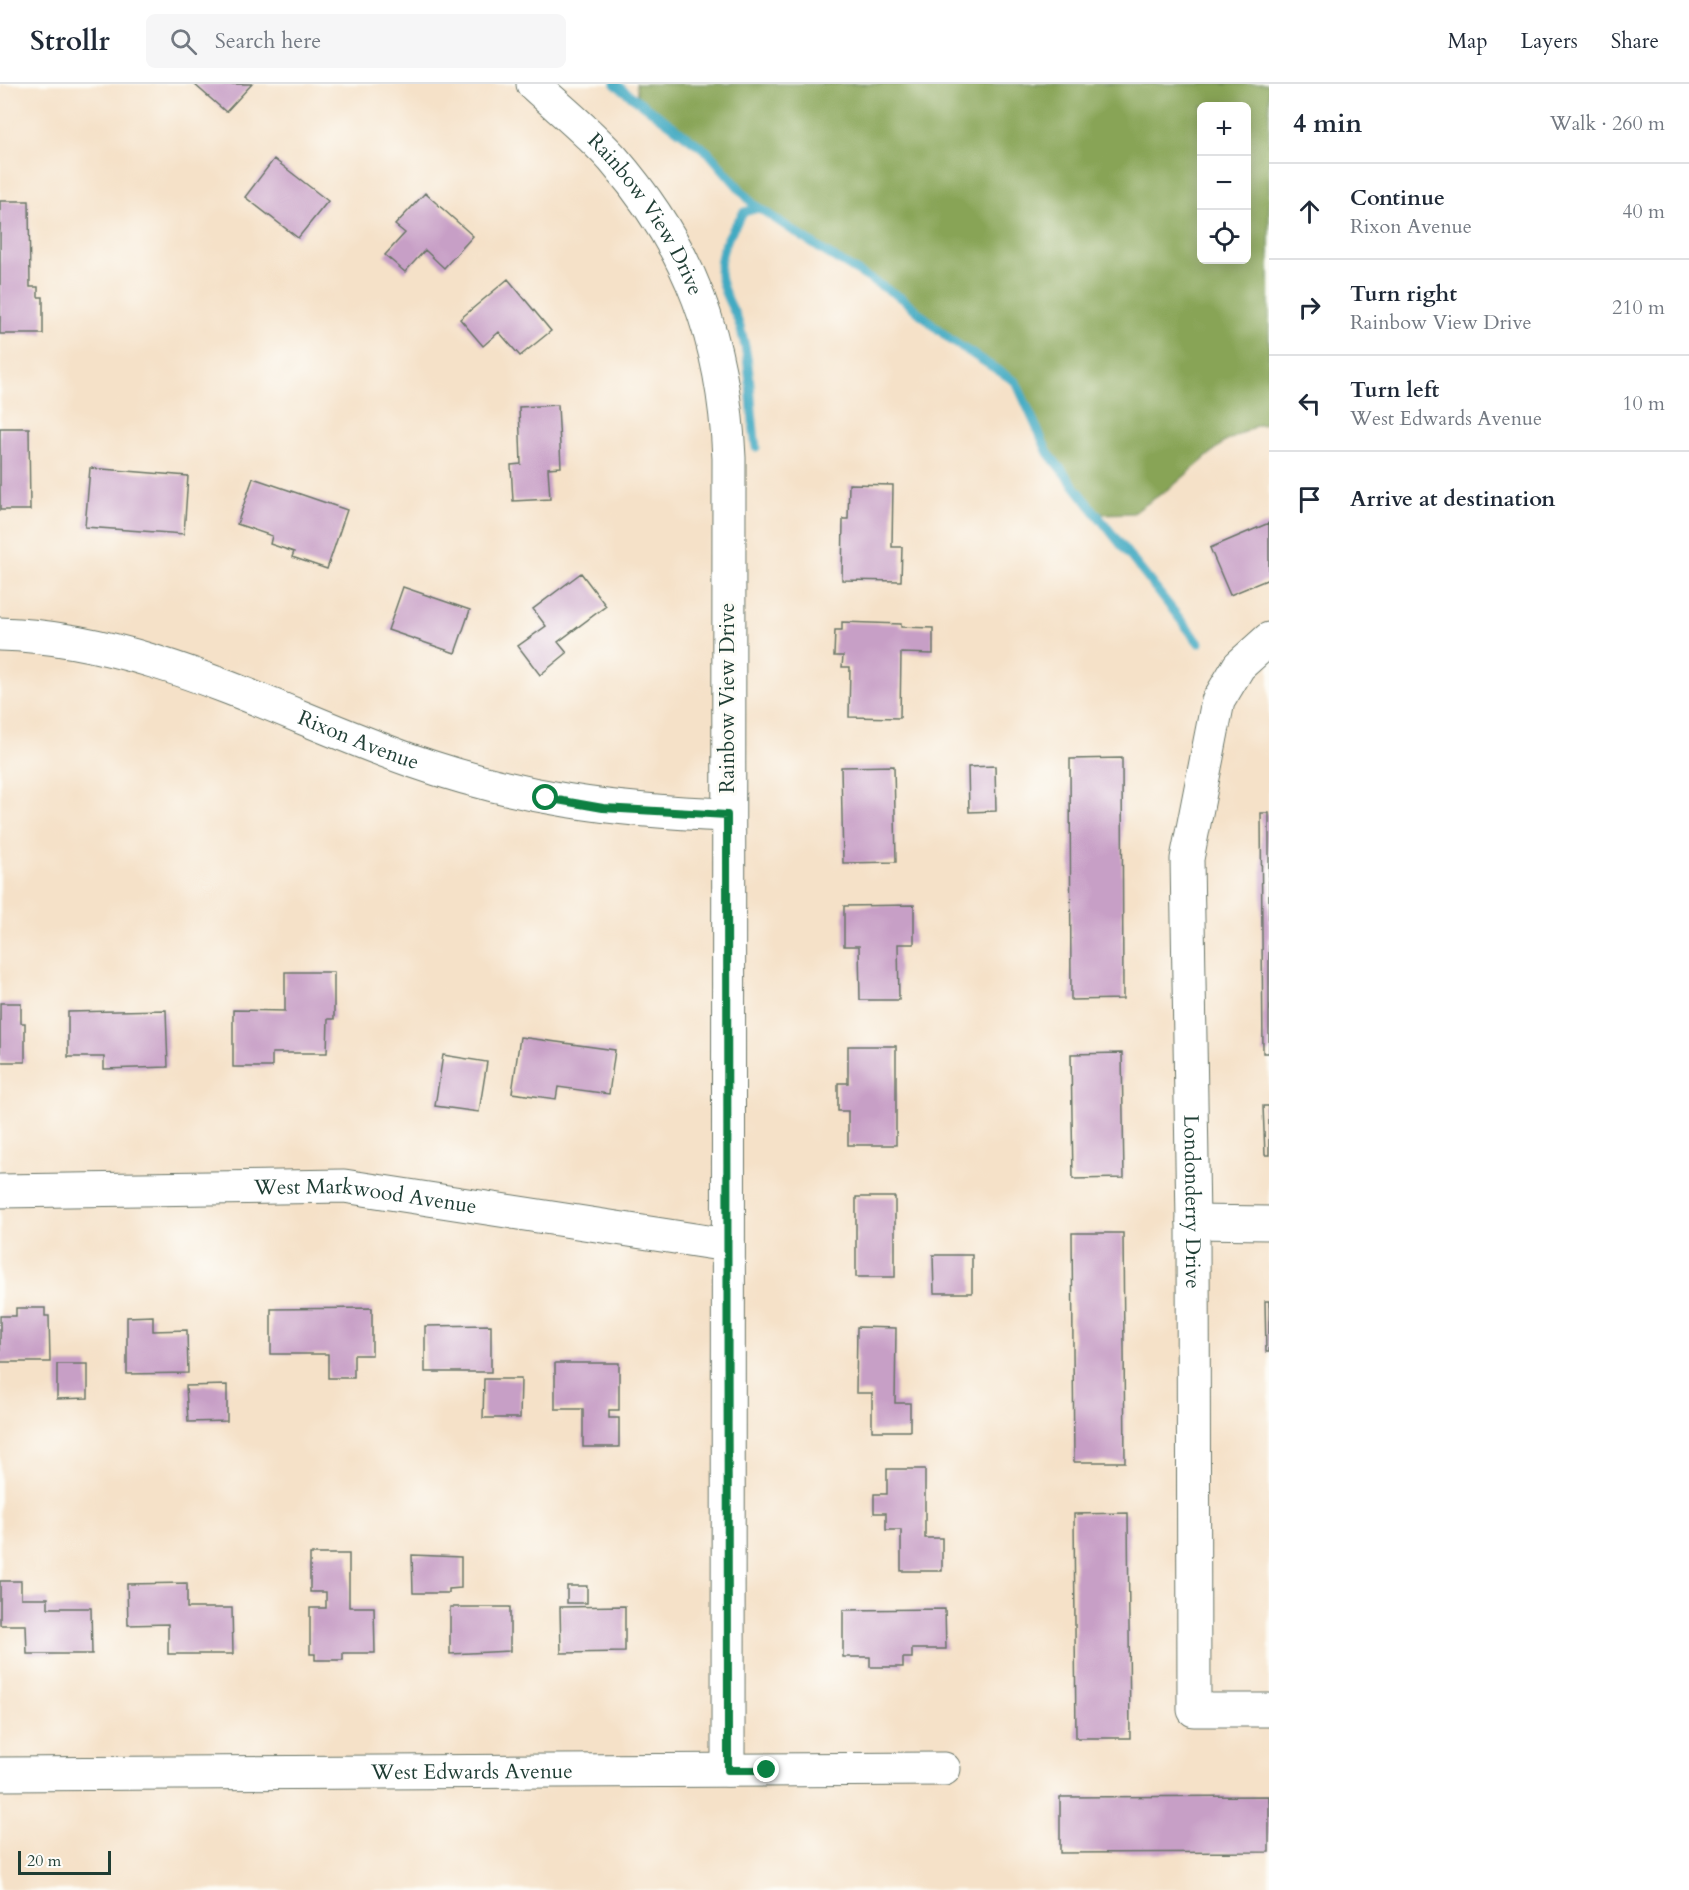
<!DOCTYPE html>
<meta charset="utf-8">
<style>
:root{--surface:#fff;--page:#f6f6f7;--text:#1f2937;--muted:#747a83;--line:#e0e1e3}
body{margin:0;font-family:Cardo,serif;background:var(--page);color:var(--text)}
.controls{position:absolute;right:18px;top:18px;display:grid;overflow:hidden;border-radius:9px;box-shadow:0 3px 15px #0003}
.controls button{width:54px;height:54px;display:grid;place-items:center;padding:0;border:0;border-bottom:2px solid var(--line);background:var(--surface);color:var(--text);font:30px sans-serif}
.scale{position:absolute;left:18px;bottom:15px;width:93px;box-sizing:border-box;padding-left:6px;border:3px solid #1f3d34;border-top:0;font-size:16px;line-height:21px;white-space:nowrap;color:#1f3d34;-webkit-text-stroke:4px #fdfcf7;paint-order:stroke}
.stop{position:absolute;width:18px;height:18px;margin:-14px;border:4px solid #0b8043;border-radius:50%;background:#fff}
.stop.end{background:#0b8043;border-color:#fff;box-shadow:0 2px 6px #0008}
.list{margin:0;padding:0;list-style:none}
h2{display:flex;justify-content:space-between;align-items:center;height:78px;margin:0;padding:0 24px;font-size:26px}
h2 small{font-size:20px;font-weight:400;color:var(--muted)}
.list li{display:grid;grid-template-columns:39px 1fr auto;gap:18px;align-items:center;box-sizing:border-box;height:96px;padding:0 24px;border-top:2px solid var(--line)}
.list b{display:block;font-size:22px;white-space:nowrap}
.list p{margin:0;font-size:20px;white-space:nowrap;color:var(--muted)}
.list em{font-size:20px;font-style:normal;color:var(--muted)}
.icon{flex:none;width:33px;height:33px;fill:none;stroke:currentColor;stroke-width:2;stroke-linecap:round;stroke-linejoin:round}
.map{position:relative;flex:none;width:1269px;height:1806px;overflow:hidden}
header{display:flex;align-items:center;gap:36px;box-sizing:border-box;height:84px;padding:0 30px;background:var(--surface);border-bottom:2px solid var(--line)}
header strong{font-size:28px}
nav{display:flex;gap:33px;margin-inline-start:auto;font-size:21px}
.search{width:420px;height:54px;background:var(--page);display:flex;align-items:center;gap:15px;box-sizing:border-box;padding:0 21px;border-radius:9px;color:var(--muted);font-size:22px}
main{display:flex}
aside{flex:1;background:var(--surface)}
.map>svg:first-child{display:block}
.forest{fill:#88a456;stroke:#547045;stroke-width:1.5;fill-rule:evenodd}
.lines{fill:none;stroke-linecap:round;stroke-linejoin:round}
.stream{stroke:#42aac2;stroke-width:9}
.building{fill:#c79fc6}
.street-casing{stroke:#6a7668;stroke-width:35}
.street{stroke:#fff;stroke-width:33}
.route{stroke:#0b8043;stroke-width:8}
.labels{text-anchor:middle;stroke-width:6;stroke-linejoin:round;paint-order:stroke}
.street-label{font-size:21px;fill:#1f3d34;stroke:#fdfcf7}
</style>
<header>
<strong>Strollr</strong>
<div class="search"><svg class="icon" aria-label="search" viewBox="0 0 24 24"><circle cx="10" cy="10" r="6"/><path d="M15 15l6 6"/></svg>Search here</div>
<nav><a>Map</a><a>Layers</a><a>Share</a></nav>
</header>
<main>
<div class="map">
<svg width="1269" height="1806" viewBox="0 0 1269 1806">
<rect width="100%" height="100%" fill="#fdfcf7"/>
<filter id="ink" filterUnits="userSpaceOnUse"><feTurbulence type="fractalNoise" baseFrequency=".0167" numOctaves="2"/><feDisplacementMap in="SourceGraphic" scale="12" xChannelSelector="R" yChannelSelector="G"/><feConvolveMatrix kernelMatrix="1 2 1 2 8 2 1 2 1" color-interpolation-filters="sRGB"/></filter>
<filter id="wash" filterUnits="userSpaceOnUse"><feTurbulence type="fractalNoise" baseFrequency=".008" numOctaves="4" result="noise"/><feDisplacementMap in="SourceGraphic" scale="24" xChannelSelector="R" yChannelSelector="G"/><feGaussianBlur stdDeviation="1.35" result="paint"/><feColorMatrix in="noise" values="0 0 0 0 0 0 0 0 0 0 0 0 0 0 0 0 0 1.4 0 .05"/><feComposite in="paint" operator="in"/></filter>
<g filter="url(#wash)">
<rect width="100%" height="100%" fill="#f5e1c8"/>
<path class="forest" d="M636 0H1269V340L1257 341 1223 359 1174 401 1133 429 1096 430 1048 369 1016 298 952 257 903 215 825 168 753 120 708 68 638 17ZM1202 22H1246V176H1202Z"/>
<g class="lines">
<path class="stream" d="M615 0 708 68 753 120 825 168 903 215 952 257 1016 298 1048 369 1199 559
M756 363C749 319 753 277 737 234 730 219 718 199 720 182 722 160 732 146 744 128L759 124"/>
</g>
<g id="blocks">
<path class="building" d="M194 0H252L226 28Z
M274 75 328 117 298 154 245 113Z
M425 109 473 152 444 184 425 166 405 188 385 171 405 149 395 141Z
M0 117H29L30 203H38V213H43V250H0Z
M508 195 551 247 520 272 499 248 483 262 460 235Z
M558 321 561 383 548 384 550 415 513 417 511 381 521 380 519 323Z
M0 344H29L30 426H0Z
M90 384 188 392 184 450 85 443Z
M253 394 347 426 327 485 292 473 294 468 270 460 272 452 237 440Z
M849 400 893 401 892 463H902L901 497 842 496 843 435H848Z
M1269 439V495L1230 511 1210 464Z
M581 489 606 522 558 558 567 569 540 591 518 562 546 542 533 525Z
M403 503 470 526 455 569 388 546Z
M842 538 901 540V543L933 544V570L901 569 900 634 849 633 850 583H842L843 572H834L835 546H842Z
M1122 674 1123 915 1071 916 1070 675Z
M894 682 896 778 843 779 841 683Z
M995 682 996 727 969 728 968 683Z
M1261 729H1269V969H1263Z
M914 821V860H898L899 916H860L859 862H844V822Z
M285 888H334V935H328L327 969H272V983H233V926L285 927Z
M0 919H21V939H25V978H0Z
M166 926 168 983 104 985V973H68V928Z
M520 953 615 966 609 1010 558 1003 556 1015 512 1009Z
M848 962H896V1061H848V1027H838V999H848Z
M1122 969 1124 1094 1073 1095 1071 970Z
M443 971 487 978 479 1028 435 1022Z
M1263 1022H1269V1071H1265Z
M856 1113H895V1193H856Z
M1072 1149H1123L1125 1378H1074Z
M933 1171H972V1209H934Z
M1265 1217H1269V1268H1266Z
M16 1224H45V1232H49L50 1278H0V1232H16Z
M372 1224V1271H354V1294H328V1270H271V1225Z
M153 1232V1247L187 1246 188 1289 127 1290V1233Z
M491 1241V1288H425V1242Z
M857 1243 896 1244 895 1319H910V1347H872V1309H856Z
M555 1279H619V1326H609V1334H619V1363H583V1325H555Z
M57 1280H88V1314L57 1315Z
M484 1295H521L520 1334H483Z
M227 1301V1337L188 1338 186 1302Z
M887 1385H925V1454H942V1487H901V1446H886V1429H874V1410H887Z
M1128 1429 1130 1654H1076L1074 1430Z
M310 1470H349V1523H374L375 1569H343V1576H315V1570H310V1524H326V1508H310Z
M412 1471 461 1473V1504L449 1505V1509H413Z
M0 1497H21V1514H48V1524H91L92 1570H27L26 1541H0Z
M187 1499V1524H232L233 1570H168V1540L128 1541 127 1500Z
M567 1502H587V1519H567Z
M625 1522V1568L561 1569 560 1523Z
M450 1523H510V1567L450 1570Z
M945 1525 946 1565H912V1574H903V1583H870V1573H843V1526Z
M1269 1712V1768L1060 1769V1713Z"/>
</g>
</g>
<g filter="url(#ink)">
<use href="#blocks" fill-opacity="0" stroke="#6a7668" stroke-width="1.5"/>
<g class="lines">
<defs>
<g id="street">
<path id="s1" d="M533 0C560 25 589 48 613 75 691 165 724 256 729 374L728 1686"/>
<path id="s2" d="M0 550C147 554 275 628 410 676 518 714 614 727 727 731"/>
<path id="s3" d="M1269 555 1239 582 1218 617 1187 775 1193 1138 1194 1626H1269"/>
<path id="s4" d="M0 1107 344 1102 727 1161"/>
<path d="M1193 1138 1269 1139"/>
<path id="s5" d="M0 1690 944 1685"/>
</g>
</defs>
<use href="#street" class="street-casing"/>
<use href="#street" class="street"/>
</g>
</g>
<g class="lines" filter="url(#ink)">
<path class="route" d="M546 714 603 724 727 731 728 1686H767"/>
</g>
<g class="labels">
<g class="street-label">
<text dy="7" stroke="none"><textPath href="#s1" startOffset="174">Rainbow View Drive</textPath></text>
<text transform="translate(727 614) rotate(-90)" y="7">Rainbow View Drive</text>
<text dy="7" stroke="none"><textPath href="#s2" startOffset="376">Rixon Avenue</textPath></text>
<text dy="7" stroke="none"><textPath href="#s4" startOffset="366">West Markwood Avenue</textPath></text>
<text dy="7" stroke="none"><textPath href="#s3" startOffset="585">Londonderry Drive</textPath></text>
<text dy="7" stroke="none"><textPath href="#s5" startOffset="472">West Edwards Avenue</textPath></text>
</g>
</g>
</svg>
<div class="controls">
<button>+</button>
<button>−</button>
<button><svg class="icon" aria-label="locate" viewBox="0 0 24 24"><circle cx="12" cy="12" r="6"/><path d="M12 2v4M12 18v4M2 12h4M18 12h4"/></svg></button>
</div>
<div class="scale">20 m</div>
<div class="stop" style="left:546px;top:714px"></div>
<div class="stop end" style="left:767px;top:1686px"></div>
</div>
<aside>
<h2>4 min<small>Walk · 260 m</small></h2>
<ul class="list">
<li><svg class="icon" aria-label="ahead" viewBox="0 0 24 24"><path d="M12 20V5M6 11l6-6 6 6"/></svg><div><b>Continue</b><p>Rixon Avenue</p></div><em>40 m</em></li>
<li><svg class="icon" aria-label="right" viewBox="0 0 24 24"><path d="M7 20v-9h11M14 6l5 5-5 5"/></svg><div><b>Turn right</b><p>Rainbow View Drive</p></div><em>210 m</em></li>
<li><svg class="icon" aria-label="left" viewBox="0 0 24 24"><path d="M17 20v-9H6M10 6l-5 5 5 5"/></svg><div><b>Turn left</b><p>West Edwards Avenue</p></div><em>10 m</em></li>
<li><svg class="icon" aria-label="arrive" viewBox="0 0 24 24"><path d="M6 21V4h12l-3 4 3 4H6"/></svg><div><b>Arrive at destination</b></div></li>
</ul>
</aside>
</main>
